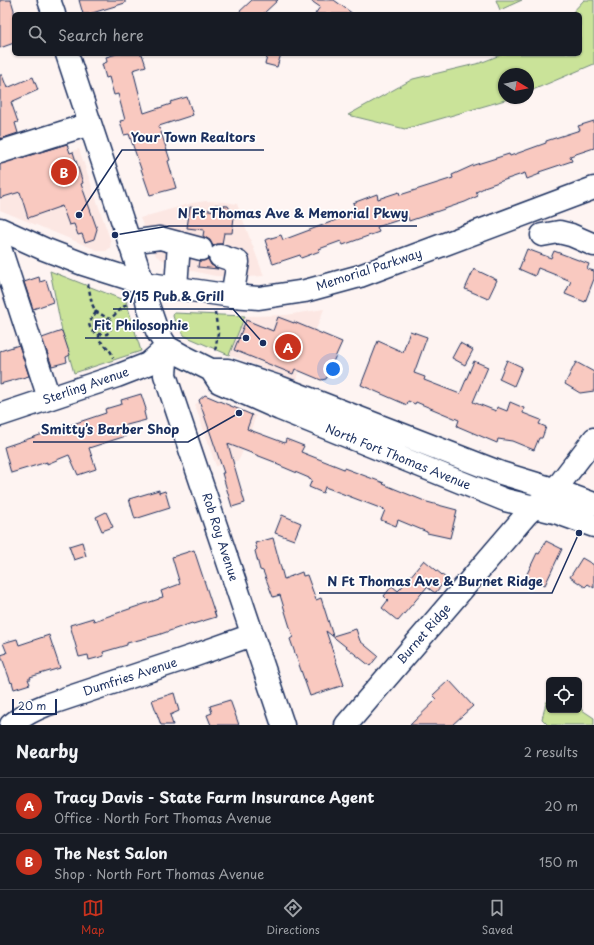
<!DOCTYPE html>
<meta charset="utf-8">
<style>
:root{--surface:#171b24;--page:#242831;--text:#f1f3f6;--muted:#9ea1a6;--line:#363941;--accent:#c8321e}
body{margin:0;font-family:"Playpen Sans",sans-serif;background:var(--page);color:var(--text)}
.controls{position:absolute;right:12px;bottom:12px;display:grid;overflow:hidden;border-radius:6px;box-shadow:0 1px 3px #0004}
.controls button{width:36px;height:36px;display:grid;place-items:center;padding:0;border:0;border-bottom:1px solid var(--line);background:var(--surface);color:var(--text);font:20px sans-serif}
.compass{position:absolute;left:498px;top:68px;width:36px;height:36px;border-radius:50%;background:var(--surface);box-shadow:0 1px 3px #0004;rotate:100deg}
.scale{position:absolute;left:12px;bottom:10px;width:45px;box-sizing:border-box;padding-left:4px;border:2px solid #1b2f5e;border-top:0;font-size:11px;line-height:14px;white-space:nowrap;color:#1b2f5e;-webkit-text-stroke:3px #fff;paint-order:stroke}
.you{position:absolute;left:333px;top:369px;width:14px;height:14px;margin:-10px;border:3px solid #fff;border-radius:50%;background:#1a73e8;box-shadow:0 0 0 6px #1a73e833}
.badge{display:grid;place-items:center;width:26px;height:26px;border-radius:50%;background:var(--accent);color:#fff;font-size:13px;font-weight:700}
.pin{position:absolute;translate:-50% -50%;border:2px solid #fff;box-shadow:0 1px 4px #0006}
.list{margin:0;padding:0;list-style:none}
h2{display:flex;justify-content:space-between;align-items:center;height:52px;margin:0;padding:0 16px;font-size:17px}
h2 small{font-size:13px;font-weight:400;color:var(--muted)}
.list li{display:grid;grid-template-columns:26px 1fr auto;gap:12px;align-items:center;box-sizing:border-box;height:56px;padding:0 16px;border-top:1px solid var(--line)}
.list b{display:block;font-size:15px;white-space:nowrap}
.list p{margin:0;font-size:13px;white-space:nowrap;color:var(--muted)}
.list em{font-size:13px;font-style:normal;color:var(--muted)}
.icon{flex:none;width:22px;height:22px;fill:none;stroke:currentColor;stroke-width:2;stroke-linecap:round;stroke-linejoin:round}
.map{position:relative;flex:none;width:594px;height:725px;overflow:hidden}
.search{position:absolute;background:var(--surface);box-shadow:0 1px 3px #0004;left:12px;right:12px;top:12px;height:44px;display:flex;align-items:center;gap:10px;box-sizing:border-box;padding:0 14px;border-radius:6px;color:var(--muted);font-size:15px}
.sheet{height:164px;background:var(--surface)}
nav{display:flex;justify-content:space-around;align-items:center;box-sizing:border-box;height:56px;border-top:1px solid var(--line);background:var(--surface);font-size:11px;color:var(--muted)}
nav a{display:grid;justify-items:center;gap:2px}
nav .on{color:var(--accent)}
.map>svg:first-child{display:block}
.built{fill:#fce7e3}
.green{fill:#cae399;stroke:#72897c}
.building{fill:#f9c9c0;stroke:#1b2f5e}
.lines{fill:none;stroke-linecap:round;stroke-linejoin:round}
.minor-casing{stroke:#1b2f5e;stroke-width:25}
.major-casing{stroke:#1b2f5e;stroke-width:25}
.path{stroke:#1b2f5e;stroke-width:2.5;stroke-dasharray:4 3;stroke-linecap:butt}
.minor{stroke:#fff;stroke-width:22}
.major{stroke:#fff;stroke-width:22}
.tree{fill:#99a0a9}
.labels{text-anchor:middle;stroke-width:3.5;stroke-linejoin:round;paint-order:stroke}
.street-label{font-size:12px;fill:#1b2f5e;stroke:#fff}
.leader{fill:none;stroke:#1b2f5e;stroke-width:1.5}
.callout-dot{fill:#1b2f5e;stroke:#fff;stroke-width:1.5}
.callout-label{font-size:13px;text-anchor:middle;font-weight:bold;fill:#1b2f5e;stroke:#fff;stroke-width:3.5;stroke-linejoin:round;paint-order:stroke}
</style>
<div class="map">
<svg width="594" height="725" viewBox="0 0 594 725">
<rect width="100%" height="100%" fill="#fef4f2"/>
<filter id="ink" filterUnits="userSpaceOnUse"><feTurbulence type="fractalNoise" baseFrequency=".025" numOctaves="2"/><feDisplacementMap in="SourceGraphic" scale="8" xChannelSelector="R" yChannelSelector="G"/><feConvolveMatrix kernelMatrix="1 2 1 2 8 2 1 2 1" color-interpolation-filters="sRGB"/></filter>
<g filter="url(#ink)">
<path class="built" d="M79 149 111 242 110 248 106 251H99L0 210V175Z
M206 201 225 202 237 204 264 276 247 277 215 276 188 270 165 261 156 256 140 218 192 203Z
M324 309 296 380 229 355 245 316 286 315Z
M205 395 256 416 240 458 237 461 216 466 195 405Z"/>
<path class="green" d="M496 0H522L500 10Z
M584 0H594V64L528 92V74H504V98H512L405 129 348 115 413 79 480 63 503 54H580V14H571Z
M50 271 126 301 141 351 74 373 62 331Z
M174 313 245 316 229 355 185 336 176 325 173 316Z
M549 699V710H579V708L594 718V725H548L542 719 546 703Z"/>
<path class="building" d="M0 0H11L14 10V43L0 48Z
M79 0H125V3L89 14H83Z
M252 0H278L263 14H237Z
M310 0H334L353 14H315L320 7Z
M117 54H142L146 66 133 70 144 113 171 104 170 102 187 97 193 115 159 126 170 160 168 161 176 188 150 195 129 134 124 135 120 121 125 120 118 94 114 95 109 77 106 78 102 64 107 62 106 57Z
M268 54H281L277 67 265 64Z
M0 75H2L7 88 33 77 38 90 11 102 18 122 15 123 18 133 0 139Z
M594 121V148L570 156 572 161 539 172 540 174 527 179 525 173 484 187V188L476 192 478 196 465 202 409 221 408 217 377 227 379 232 343 245 341 241 319 249 320 251 301 258 300 255 273 264 265 240 281 235 283 240 323 225 357 212 353 203 377 194 378 199 399 192 400 195 453 178 452 175 474 165 509 154 510 156 546 143V141L580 130 578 126Z
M67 144 70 153 73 152 83 183 81 184 97 229 94 239 85 242 82 234 78 235 74 224 69 225 62 206 28 218 20 192 0 198V164Z
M215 205 228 206 234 217 232 233H224L222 244H217L213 246 210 240 203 236 204 230 187 228 190 207 215 211Z
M527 249 551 258 554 251 589 264 587 269 594 271V279L585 302 565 294 571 281 538 268 535 276 519 269Z
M208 259 211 265 218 269 198 267 199 261H204Z
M474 269 497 280 488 299 465 289Z
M39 277 40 282 46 280 53 302 33 309 24 282Z
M278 317 294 323V322L342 342 333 362 336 368 331 369 326 379 321 380 295 369 293 374 234 350 246 320 273 331Z
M62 331 70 355 66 357 67 362 52 366 42 338Z
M410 331 427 337 414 373 425 377 424 380 460 394 474 361 488 367 473 402 496 411 497 407 507 411 510 402 524 408 523 413 541 420 539 424 546 427 542 438H539L534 450 512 441 498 439 497 443 457 426 459 420 416 402 415 404 408 401 407 405 361 385 378 341 403 352Z
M460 343 473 350 465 365 452 358Z
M19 345 29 376 0 384V351Z
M507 360 522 367 514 386 499 379Z
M576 362 594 372V391L580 393 565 384Z
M141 394 146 409 144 412 146 420 123 426 126 436 89 448 96 469 78 475 69 455 47 464V462L11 473 4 447 106 413 105 409 122 404 121 400Z
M205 395 252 415 247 429 285 443 286 439 304 446 301 452 344 469V468L384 483 383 484 427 502 457 510 450 538 427 533V532L398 520 396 526 381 520 385 510 325 487 323 493 309 487 312 480 309 479V478L276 464 277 463 228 444 245 503 232 507 222 473H224L199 400Z
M159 490V493L165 491 170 508 135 519 129 499Z
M106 512 113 527 102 531 96 517Z
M282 515 301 523 294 540 275 533Z
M273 538 284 579 302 572 303 576 307 575 316 600 321 598 333 636 356 629 360 641 378 656 370 666 326 631 344 685 310 696 290 639 293 637 280 595 273 597 263 571 260 570 255 551 257 549 255 543Z
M546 541 562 549 545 585 526 576 537 553 539 554Z
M82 542 86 556 74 560 69 546Z
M194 550 216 617 193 624 192 623 158 635 127 643V645L103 652 104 656 89 660 88 655 79 657 70 625 93 618 94 621 159 599V598L163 597 161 591 180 584 172 557Z
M582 558 594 565V588L588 584 585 587 570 577Z
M424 560 447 579 435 593 427 587 398 621 382 608 388 600 384 596 392 586 398 591 401 588Z
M49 635 60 668 30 677 31 679H28L30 684 14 689 12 682 11 683 1 655 7 653 3 643 17 639 19 645Z
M449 680 473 706 452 725H410L437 699 433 695Z
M174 693 179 711 170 715 173 725H161L152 700Z
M230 700 239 725H211L207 715 212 713 210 706Z"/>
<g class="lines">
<defs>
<path id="minor" d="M49 0 54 14
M67 54 143 283 148 305 157 331 167 347 183 356 211 370H228L279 387 501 473 553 489 594 504
M0 152 90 124
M542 235 559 232 571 235 594 245
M129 242 160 238 201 249
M0 248 49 398
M220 256 238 262 232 296
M176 288 179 243
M167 347 165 375 283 725
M211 370 219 382 280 409 505 500 555 512 594 526
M0 415 117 376 148 364 167 347
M11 725C22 716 33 710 46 705L193 656 252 635
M346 725 526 515 561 482 594 439"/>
<path id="major" d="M0 229 44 249 83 264 143 283 232 296 259 298 305 291 360 276 594 188"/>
</defs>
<use href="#minor" class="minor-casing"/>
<use href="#major" class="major-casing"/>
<path class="path" d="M88 284 92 304 96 312C102 314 104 317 110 319L129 302
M96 312 89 323C90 333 98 335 107 334L111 328 110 319
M215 312 218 333 215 352
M99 334V340C104 345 112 350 113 358"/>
<use href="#minor" class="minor"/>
<use href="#major" class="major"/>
</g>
<circle class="tree" cx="98" cy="324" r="5.5"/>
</g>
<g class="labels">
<g class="street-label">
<text transform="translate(369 270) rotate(-18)" y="4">Memorial Parkway</text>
<text transform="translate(86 386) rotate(-19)" y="4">Sterling Avenue</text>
<text transform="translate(398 457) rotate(22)" y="4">North Fort Thomas Avenue</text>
<text transform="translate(220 537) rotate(72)" y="4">Rob Roy Avenue</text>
<text transform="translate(424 634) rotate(-49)" y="4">Burnet Ridge</text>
<text transform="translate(130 677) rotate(-18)" y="4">Dumfries Avenue</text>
</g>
</g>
<path class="leader" d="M79 215L122 150H264M115 235L169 226H417M263 343L233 309H113M246 338L196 338H85M239 413L188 442H33M579 533L552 593H319"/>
<g class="callout-dot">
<circle cx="79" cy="215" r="4"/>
<circle cx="115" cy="235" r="4"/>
<circle cx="263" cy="343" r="4"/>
<circle cx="246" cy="338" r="4"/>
<circle cx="239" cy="413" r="4"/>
<circle cx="579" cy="533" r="4"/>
</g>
<g class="callout-label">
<text x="193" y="142">Your Town Realtors</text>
<text x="293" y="218">N Ft Thomas Ave &amp; Memorial Pkwy</text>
<text x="173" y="301">9/15 Pub &amp; Grill</text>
<text x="141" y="330">Fit Philosophie</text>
<text x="110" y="434">Smitty’s Barber Shop</text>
<text x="435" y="586">N Ft Thomas Ave &amp; Burnet Ridge</text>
</g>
</svg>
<div class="controls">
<button><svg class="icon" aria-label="locate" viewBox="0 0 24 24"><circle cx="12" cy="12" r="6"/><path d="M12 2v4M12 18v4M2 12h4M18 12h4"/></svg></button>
</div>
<svg class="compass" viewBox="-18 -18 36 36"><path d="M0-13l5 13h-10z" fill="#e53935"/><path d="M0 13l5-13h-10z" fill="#9ea1a6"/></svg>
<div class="scale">20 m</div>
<div class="you"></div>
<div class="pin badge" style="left:288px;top:347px">A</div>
<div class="pin badge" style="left:64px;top:172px">B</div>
<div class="search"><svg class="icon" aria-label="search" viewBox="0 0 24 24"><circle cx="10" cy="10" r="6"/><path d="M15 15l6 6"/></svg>Search here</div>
</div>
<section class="sheet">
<h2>Nearby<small>2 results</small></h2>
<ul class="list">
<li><span class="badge">A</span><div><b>Tracy Davis - State Farm Insurance Agent</b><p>Office · North Fort Thomas Avenue</p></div><em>20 m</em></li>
<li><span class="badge">B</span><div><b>The Nest Salon</b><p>Shop · North Fort Thomas Avenue</p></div><em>150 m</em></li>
</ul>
</section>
<nav>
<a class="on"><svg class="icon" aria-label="map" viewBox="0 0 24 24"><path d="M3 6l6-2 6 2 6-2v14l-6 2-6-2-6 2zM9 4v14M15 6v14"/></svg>Map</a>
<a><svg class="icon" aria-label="directions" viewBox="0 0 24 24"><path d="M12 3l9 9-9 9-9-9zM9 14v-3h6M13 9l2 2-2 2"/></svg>Directions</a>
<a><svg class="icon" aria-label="saved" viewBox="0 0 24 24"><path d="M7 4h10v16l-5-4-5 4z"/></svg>Saved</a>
</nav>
